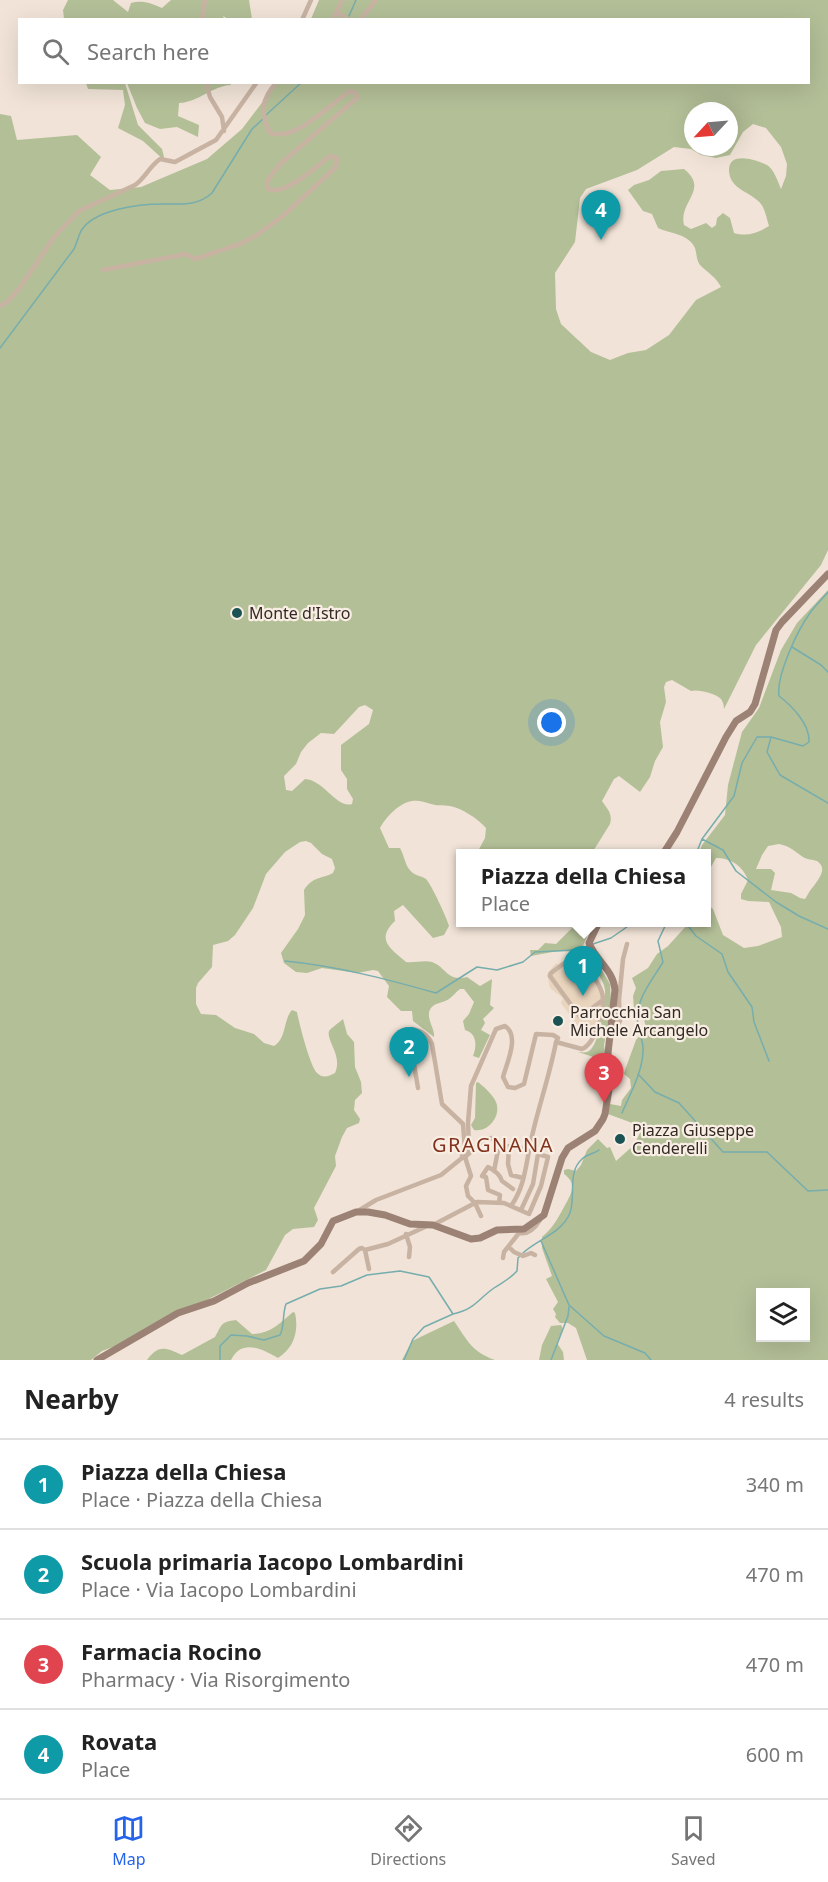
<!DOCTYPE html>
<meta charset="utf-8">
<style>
:root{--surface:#fff;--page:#f6f6f6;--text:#222;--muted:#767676;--line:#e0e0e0;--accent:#2563eb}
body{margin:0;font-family:"Noto Sans",sans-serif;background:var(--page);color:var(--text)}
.controls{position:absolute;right:18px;bottom:18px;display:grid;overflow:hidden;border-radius:0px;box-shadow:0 6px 24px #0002}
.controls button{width:54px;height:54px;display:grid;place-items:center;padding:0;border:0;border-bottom:2px solid var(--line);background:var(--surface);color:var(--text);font:30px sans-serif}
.compass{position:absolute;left:684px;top:102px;width:54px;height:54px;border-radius:50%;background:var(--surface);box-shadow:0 6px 24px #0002;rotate:244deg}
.you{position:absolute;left:552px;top:723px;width:21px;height:21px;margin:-15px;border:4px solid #fff;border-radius:50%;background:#1a73e8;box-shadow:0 0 0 9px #1a73e833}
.badge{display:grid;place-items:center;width:39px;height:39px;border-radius:50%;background:var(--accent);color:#fff;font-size:20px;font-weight:700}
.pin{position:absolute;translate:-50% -50px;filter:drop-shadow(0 2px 3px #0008)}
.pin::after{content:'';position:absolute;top:32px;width:21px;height:18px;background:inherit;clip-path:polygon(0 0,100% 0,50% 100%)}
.popup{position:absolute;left:456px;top:849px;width:255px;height:78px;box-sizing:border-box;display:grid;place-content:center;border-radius:0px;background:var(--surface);filter:drop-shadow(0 2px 4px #0005);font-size:20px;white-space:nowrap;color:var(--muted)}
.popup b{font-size:22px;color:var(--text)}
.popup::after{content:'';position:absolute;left:50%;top:100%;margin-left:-12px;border:12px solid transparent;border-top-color:var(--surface)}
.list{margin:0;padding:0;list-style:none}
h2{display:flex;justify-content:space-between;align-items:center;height:78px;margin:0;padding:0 24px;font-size:26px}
h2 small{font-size:20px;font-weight:400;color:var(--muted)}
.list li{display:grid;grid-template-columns:39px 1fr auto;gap:18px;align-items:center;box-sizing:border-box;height:90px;padding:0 24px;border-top:2px solid var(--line)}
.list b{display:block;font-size:22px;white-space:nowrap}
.list p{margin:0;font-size:20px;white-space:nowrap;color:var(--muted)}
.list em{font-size:20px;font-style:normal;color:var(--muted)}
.icon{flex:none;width:33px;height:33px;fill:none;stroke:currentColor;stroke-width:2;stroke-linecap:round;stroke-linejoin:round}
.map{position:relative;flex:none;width:828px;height:1360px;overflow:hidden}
.search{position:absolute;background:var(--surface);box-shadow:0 6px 24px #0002;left:18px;right:18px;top:18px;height:66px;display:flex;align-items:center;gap:15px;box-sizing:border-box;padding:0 21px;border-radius:0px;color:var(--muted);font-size:22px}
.sheet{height:438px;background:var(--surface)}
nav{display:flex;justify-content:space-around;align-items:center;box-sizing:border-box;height:84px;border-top:2px solid var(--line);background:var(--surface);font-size:16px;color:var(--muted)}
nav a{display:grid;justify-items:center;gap:3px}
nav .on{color:var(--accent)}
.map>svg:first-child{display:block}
.green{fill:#b3bf97;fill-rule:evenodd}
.plaza{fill:#e9d4bd}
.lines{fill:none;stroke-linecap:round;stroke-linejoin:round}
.stream{stroke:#76adad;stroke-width:1.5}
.minor{stroke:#c8b3a3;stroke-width:4.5}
.secondary{stroke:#9c8175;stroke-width:7}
.poi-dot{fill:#1b5254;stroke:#f9eee3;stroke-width:2}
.labels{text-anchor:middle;stroke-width:4.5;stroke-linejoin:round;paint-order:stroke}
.poi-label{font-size:16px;fill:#332925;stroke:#f9eee3;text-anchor:start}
.quarter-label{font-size:20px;letter-spacing:1.5px;fill:#82331e;stroke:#f9eee3}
</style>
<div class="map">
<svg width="828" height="1360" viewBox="0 0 828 1360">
<rect width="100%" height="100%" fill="#f1e3d7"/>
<path class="green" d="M68 0H113L128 12 131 3C142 0 151 3 162 8L171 0H249L252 19H228L223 16 224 19H64L63 10Z
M319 0H828V550L821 565 756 645 724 709C724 705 723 702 721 699 715 693 698 689 691 691L672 680 666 682 664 687 666 702 660 722 663 747 655 761 650 777 640 792 619 776 614 779 602 801C607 809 613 813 610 824L592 853H477L485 838 486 828C478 819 462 808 450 806 443 805 437 806 431 804 424 802 419 800 412 801 399 803 386 817 380 828L389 848H400C404 855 405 864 409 869 414 876 420 875 426 879 431 884 447 918 449 926L444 935 433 938 403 905 394 911 395 921C375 940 391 949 406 962 415 963 424 960 432 962 446 967 447 982 467 977L480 986 492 979 490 1005 494 1008 483 1019 485 1023 481 1030 490 1035 479 1058 473 1056C477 1046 477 1033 465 1030L463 1021 469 1014 474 1002 464 989H460C456 992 452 997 449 999 442 1004 431 1002 429 1013 428 1022 435 1029 434 1037L413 1021 412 1011H401L387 997 389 986 378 971 373 970 357 973 322 968 307 973 296 972 284 963 281 953 298 929 305 915 304 890C313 876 322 879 333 873L335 868 332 859 322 854 311 843 306 841 300 842 285 852 266 874 253 908 235 935 228 941 213 945 212 967 198 983 196 988V1004L201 1014 216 1015 235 1028 254 1034 264 1043 274 1046C287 1038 283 1020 292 1010L297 1012C299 1023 310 1066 317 1073 323 1079 329 1076 335 1073 343 1056 326 1041 329 1031 331 1028 340 1022 343 1019L347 1034 354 1042 355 1067 361 1082 362 1093 355 1100 354 1110 360 1119 359 1123 347 1128 342 1137 335 1156 336 1166 314 1208 318 1220 314 1227 293 1229 285 1235 266 1270 118 1345 102 1351 91 1360H0V114L11 116 17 140 77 135 101 157 90 175 110 190 141 187 207 159 242 129 277 83 808 82V20L311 19ZM693 111H729V147H693ZM753 124 766 128 781 147 787 164 786 176 781 189C778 182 774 169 767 165 757 160 728 150 729 171 730 190 752 192 761 204 765 209 767 219 769 226 758 233 747 237 734 233L730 218 723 213 717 218 716 225 712 228 706 223 691 229 684 225C678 202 710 190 684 169L661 171 649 180 634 185 628 190 643 211 652 214 658 228C670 234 688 233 695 248 697 254 696 261 701 266 708 273 716 277 721 287L696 300 669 335 646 350 628 353 610 360 591 352 561 324 556 309 555 273 575 242 580 198 586 189 637 170 674 147 691 149 701 155 716 158 730 155 743 132ZM365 705 373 710 369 724 341 745V770L347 779V789L353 799 352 804C337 809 324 780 305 779L292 791 286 790 284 776 296 764 301 752 308 743 321 733 334 734 359 707Z
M230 82 231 85C212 86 199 102 179 103L178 116 199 125 198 137 177 127 160 129 145 123 137 108 127 83Z
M86 83H125L138 125 162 149 165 161 143 141 118 128 125 105 123 90 88 89Z
M828 590V1360H587L576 1328 568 1323H560L555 1317 556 1314 553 1309 558 1302 546 1279 552 1276 542 1248V1237C553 1228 558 1218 564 1207 571 1194 578 1184 564 1174V1170L568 1169 576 1171 581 1165 587 1150 598 1139 607 1148 610 1147 616 1161 634 1145 643 1127 608 1114 610 1104 621 1106 622 1100 631 1088 630 1079 624 1074 625 1070 636 1040 646 1028 643 1015 634 1008 633 996 636 988 632 978 648 968 657 954 668 946 688 924 706 922V903L713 909 723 935 744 948 758 946 782 937 781 927 769 902 748 901 741 899V894L748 880C743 866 731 858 716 858L711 867 706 871V854L699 853 702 845 725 815 728 785 742 732 759 708 781 650 797 623ZM779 844C790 846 794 851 803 857 807 860 812 859 817 861 828 868 819 879 813 887 809 891 808 895 805 899L800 898 791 893 771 890 775 873 771 869H756L762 855 768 846ZM760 1292H806V1338H760Z
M573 927 580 936 591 927 583 946V951L600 967 610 984 611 1005 604 1045 606 1061 578 1052C581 1052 584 1053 587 1052 599 1049 606 1001 605 990 604 977 585 955 573 952 559 949 544 954 531 956L530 950H538L545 943 556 944Z
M478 1082C483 1086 492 1094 495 1100 503 1114 489 1133 474 1130L471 1125 475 1118 476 1083Z
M293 1312 295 1313C299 1331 294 1348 278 1358 262 1349 242 1338 231 1360H147C159 1344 166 1348 182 1355L215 1337C222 1325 220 1322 236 1320L252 1334C270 1334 279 1324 293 1312Z
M454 1321C467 1340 472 1352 495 1360H402L412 1341Z
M561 1325 563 1329 557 1343 563 1352 564 1360H539L542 1345 551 1326Z"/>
<path class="plaza" d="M573 955 598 979 605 994 601 1025 596 1039 588 1035 587 1038 561 1003 563 998 550 988 547 974 556 963 559 965Z"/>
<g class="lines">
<path class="stream" d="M349 16 356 0
M266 115 302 82
M0 348 74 249C77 243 78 237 81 231 94 209 140 204 163 204 181 204 198 206 212 193L252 129 263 119
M792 647 821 665 828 672
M771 737 767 752 780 775 828 803
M702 839 723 850 736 871 776 902 799 916 828 929
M696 854 702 839 734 796 742 763 757 737H771L803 746 809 742C810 724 792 706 779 696 776 676 797 631 810 613 815 606 822 599 828 592
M685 922 696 936 722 954 728 972 752 1007 754 1022 769 1061
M593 944 611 938 634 922
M285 961C337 966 386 979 436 993L477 967 497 970 523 962 535 952 575 950 588 946
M638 1074 655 1092 679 1103 723 1152H767L808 1191 828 1190
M622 1113C630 1094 642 1073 643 1052 644 1041 639 1034 638 1025 634 1000 652 981 663 962L658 941 667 922
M541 1241 569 1305 604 1336 645 1353 651 1360
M523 1253C538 1239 562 1233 570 1213 576 1196 567 1172 582 1159 587 1154 594 1154 599 1150
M220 1360V1346L231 1335 247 1336 264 1340 280 1335C285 1325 282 1315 286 1304L320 1289 341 1286 367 1275 400 1271 429 1277 453 1314C475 1309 477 1300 494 1288 503 1282 510 1279 517 1271L518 1258 520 1256
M404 1360 413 1339 424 1327 453 1314
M551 1360 568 1316 569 1307"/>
<path class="minor" d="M337 12 349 20
M202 20 205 0
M302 20 311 0
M333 20 342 0
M360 20 376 0
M206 82 210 97 222 117 224 131
M103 270 186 254 195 259 240 244 257 235 284 215 336 167 337 158 330 156C318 165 282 199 267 188L268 180 279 165 357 98 356 93 350 91C331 103 296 142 270 133 260 112 261 99 277 82
M0 306 7 302 19 289 54 237 79 211 135 185C145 178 149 167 160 159L175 162 216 140 257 82
M629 924 630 922
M614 1006 617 1008V1026L620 1021 619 1000 623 959 627 944
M556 1042 582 1049C596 1043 606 1007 602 993 598 979 585 967 575 958H571L551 973 550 976 580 1017 603 1000
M418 1088 410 1040 412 1029C421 1030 428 1035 432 1044L442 1104 463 1124 465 1150
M509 1147 508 1164 511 1175 523 1178
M462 1155 465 1157 484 1140 492 1138 499 1145 529 1149
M465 1157 471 1176 466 1186 468 1196 475 1203 481 1216
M494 1171 499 1145
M499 1203 500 1195 488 1190 486 1177 482 1176 488 1167C494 1170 500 1174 502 1181L513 1189
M511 1206C526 1185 526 1161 532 1136 539 1105 550 1074 556 1042
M358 1211 376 1200 441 1175 462 1158 469 1147 468 1123 471 1086 496 1029 505 1026C520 1036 507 1062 503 1077L508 1087 515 1088 524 1084 536 1034 553 1035 558 1038 556 1042
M433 1225 477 1202 504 1203 529 1214 541 1186 548 1157 538 1154 533 1184 521 1210
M406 1234 410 1247 409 1257
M509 1247 514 1252 523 1256 531 1253 535 1255
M365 1250 369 1269
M503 1258 504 1252 519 1233C528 1235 535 1228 540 1220
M333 1272 359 1249 362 1248 365 1250 388 1244 427 1226"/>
<path class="secondary" d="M663 854 677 832 726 737 736 721 750 712 755 704 776 630 782 622 828 574
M97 1360 178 1313 214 1301 248 1283 304 1261 321 1244 333 1221 356 1212H368L385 1215 410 1224 433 1225 471 1239 480 1238 497 1230 524 1229 544 1215 562 1158 568 1148 595 1131 603 1119 605 1114 611 1077 608 1053 615 990C613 969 596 961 589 943L599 922"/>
</g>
<g class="poi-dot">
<circle cx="237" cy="613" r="6"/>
<circle cx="558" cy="1021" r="6"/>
<circle cx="620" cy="1139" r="6"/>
</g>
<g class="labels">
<g class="poi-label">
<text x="249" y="619">Monte d'Istro</text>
<text x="570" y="1018">Parrocchia San<tspan x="570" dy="18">Michele Arcangelo</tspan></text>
<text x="632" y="1136">Piazza Giuseppe<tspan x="632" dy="18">Cenderelli</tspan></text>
</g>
<g class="quarter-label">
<text x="493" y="1152">GRAGNANA</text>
</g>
</g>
</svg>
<div class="controls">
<button><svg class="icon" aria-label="layers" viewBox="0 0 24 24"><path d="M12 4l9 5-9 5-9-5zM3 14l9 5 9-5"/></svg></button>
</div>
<svg class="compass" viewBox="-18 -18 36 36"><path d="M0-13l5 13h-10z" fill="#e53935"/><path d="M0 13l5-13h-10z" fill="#767676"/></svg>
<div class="you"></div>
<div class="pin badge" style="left:583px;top:996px;background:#0f9aa8">1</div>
<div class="popup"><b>Piazza della Chiesa</b>Place</div>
<div class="pin badge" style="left:409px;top:1077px;background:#0f9aa8">2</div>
<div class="pin badge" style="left:604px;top:1103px;background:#e0444e">3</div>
<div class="pin badge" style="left:601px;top:240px;background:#0f9aa8">4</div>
<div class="search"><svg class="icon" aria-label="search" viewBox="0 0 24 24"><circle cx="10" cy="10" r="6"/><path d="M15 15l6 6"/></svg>Search here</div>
</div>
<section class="sheet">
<h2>Nearby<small>4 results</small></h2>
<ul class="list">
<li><span class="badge" style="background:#0f9aa8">1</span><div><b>Piazza della Chiesa</b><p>Place · Piazza della Chiesa</p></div><em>340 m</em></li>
<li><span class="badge" style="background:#0f9aa8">2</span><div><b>Scuola primaria Iacopo Lombardini</b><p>Place · Via Iacopo Lombardini</p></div><em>470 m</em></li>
<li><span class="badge" style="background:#e0444e">3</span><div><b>Farmacia Rocino</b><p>Pharmacy · Via Risorgimento</p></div><em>470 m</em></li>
<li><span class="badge" style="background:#0f9aa8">4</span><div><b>Rovata</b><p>Place</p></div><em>600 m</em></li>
</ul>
</section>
<nav>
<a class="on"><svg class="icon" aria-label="map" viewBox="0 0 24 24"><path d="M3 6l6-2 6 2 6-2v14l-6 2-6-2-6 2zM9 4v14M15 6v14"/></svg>Map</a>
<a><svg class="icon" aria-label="directions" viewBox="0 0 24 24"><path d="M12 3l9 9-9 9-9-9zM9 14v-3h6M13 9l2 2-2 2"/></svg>Directions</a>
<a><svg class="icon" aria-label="saved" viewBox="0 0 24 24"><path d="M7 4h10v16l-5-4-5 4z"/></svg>Saved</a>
</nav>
